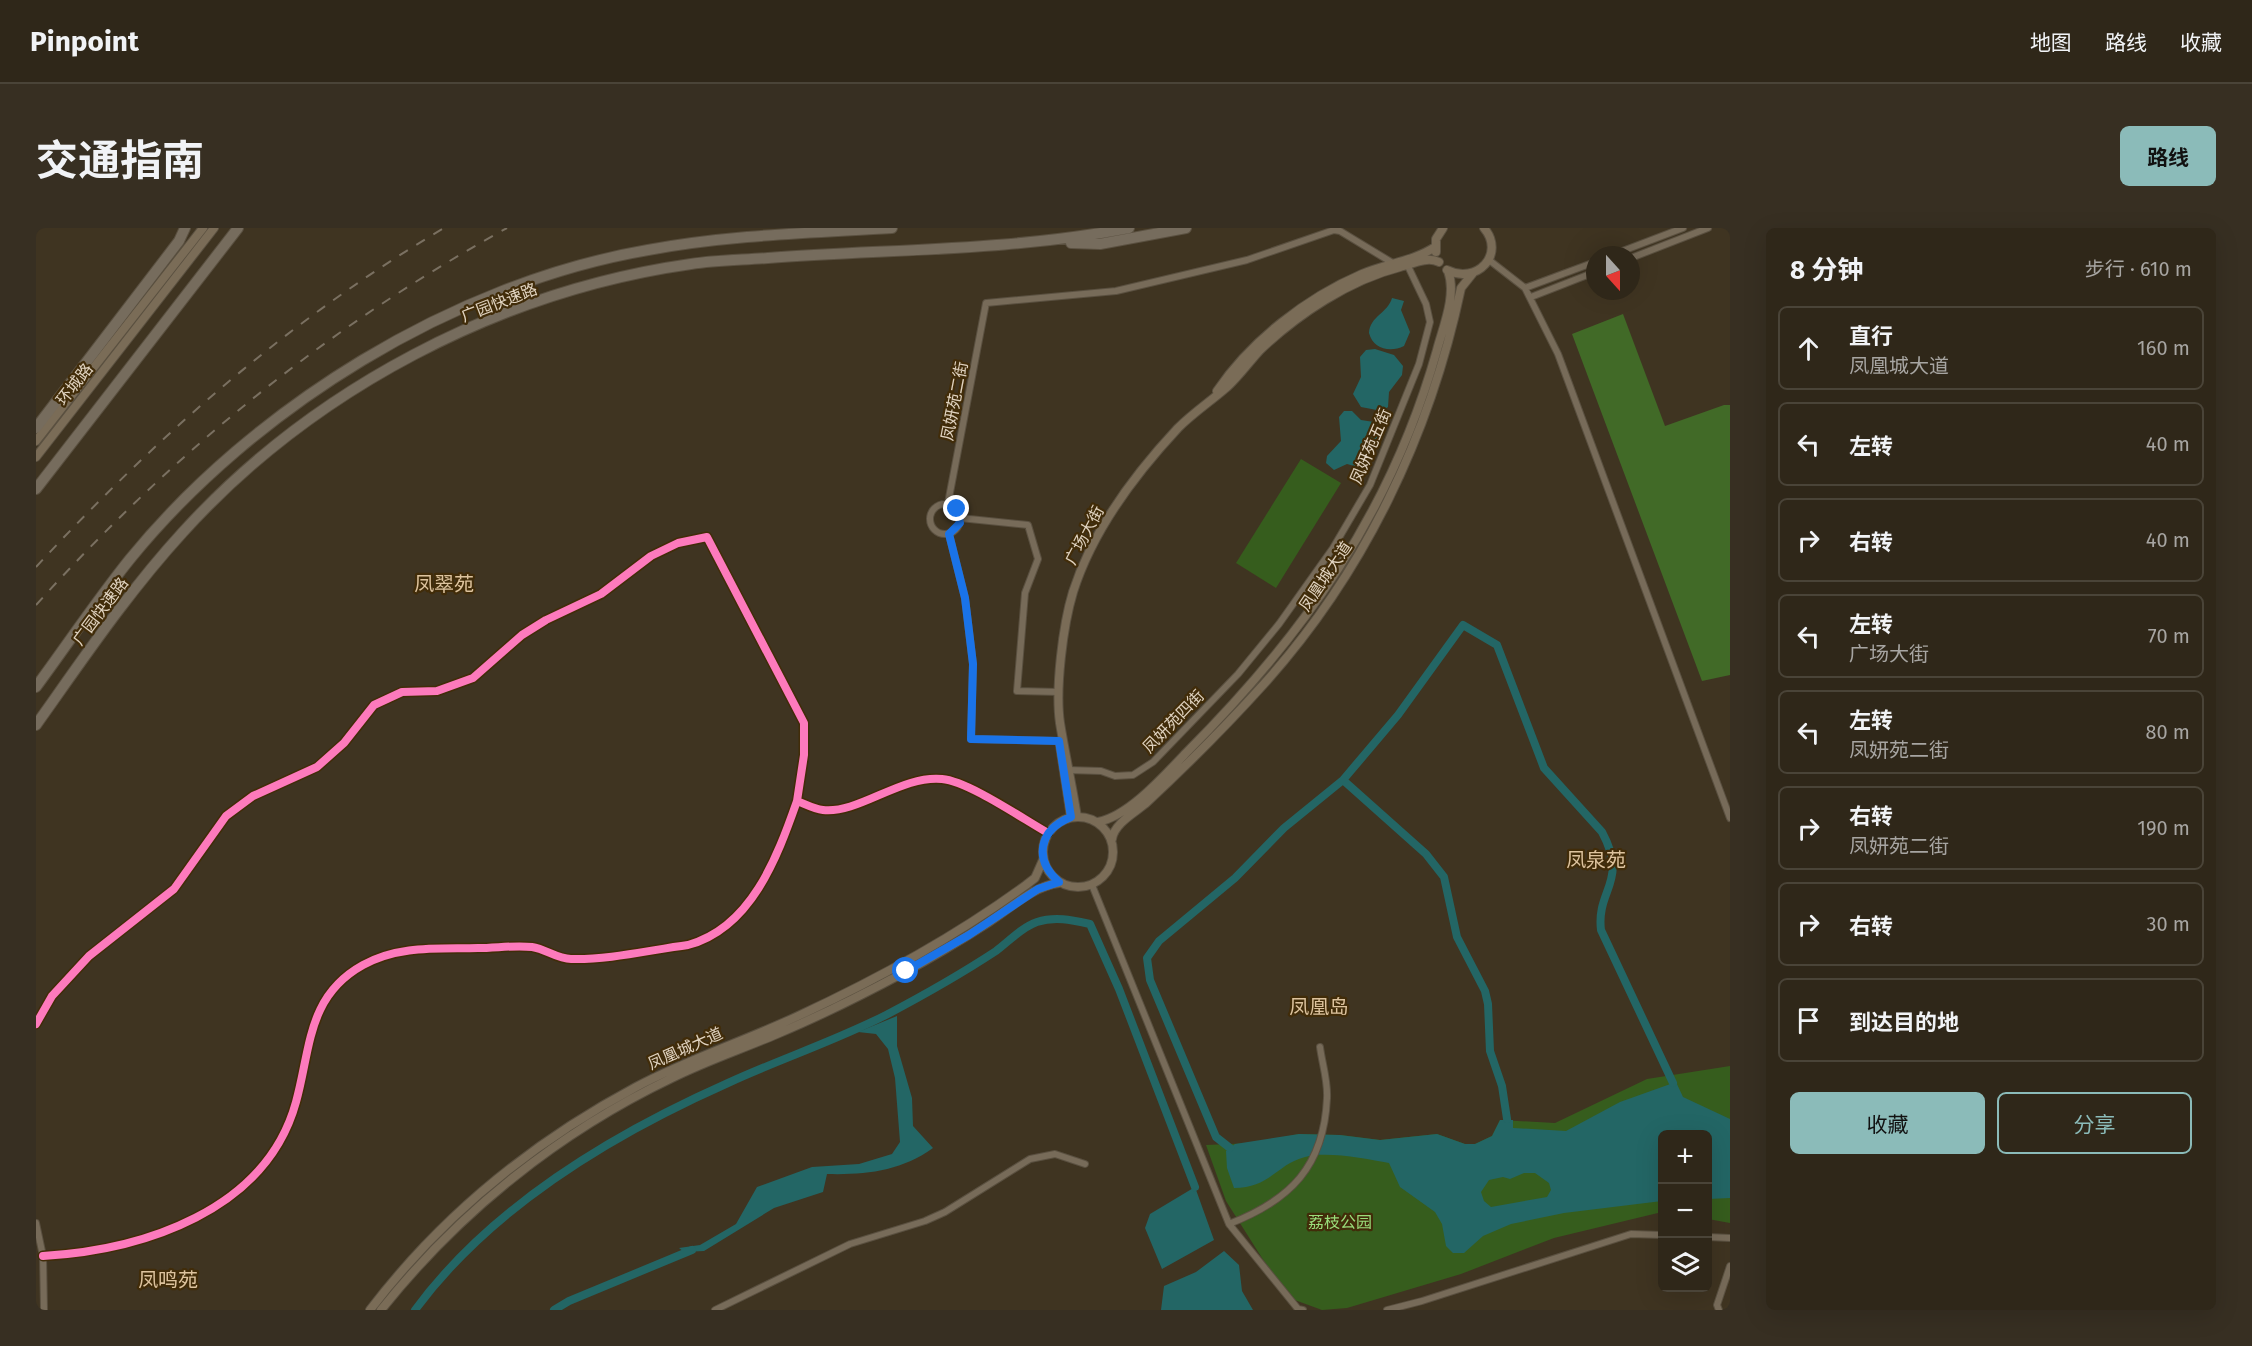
<!DOCTYPE html>
<html lang="zh">
<meta charset="utf-8">
<style>
:root{--surface:#2f2719;--page:#372f22;--text:#f1f3f6;--muted:#a7a5a2;--line:#4a4438;--accent:#8bbbb9}
body{margin:0;font-family:"Fira Sans","Noto Sans SC",sans-serif;background:var(--page);color:var(--text)}
.controls{position:absolute;right:18px;bottom:18px;display:grid;overflow:hidden;border-radius:9px;box-shadow:0 6px 24px #0002}
.controls button{width:54px;height:54px;display:grid;place-items:center;padding:0;border:0;border-bottom:2px solid var(--line);background:var(--surface);color:var(--text);font:30px sans-serif}
.compass{position:absolute;left:1550px;top:18px;width:54px;height:54px;border-radius:50%;background:var(--surface);box-shadow:0 6px 24px #0002;rotate:159deg}
.stop{position:absolute;width:18px;height:18px;margin:-14px;border:4px solid #1a73e8;border-radius:50%;background:#fff}
.stop.end{background:#1a73e8;border-color:#fff;box-shadow:0 2px 6px #0008}
.list{margin:0;padding:0;list-style:none}
h2{display:flex;justify-content:space-between;align-items:center;height:78px;margin:0;padding:0 24px;font-size:26px}
h2 small{font-size:20px;font-weight:400;color:var(--muted)}
.list li{display:grid;grid-template-columns:39px 1fr auto;gap:18px;align-items:center;box-sizing:border-box;height:84px;margin:0 12px 12px;padding:0 12px;border:2px solid var(--line);border-radius:9px}
.list b{display:block;font-size:22px;white-space:nowrap}
.list p{margin:0;font-size:20px;white-space:nowrap;color:var(--muted)}
.list em{font-size:20px;font-style:normal;color:var(--muted)}
.actions{display:flex;gap:12px;padding:18px 24px}
.actions a{flex:1;padding:14px 0;border:2px solid var(--accent);border-radius:9px;text-align:center;font-size:21px;color:var(--accent)}
.actions .main{background:var(--accent);color:#111}
.icon{flex:none;width:33px;height:33px;fill:none;stroke:currentColor;stroke-width:2;stroke-linecap:round;stroke-linejoin:round}
.map{position:relative;flex:none;width:1694px;height:1082px;overflow:hidden;border-radius:9px}
header{display:flex;align-items:center;gap:36px;box-sizing:border-box;height:84px;padding:0 30px;background:var(--surface);border-bottom:2px solid var(--line)}
header strong{font-size:28px}
nav{display:flex;gap:33px;margin-inline-start:auto;font-size:21px}
.intro{display:flex;align-items:center;justify-content:space-between;box-sizing:border-box;height:144px;padding:0 36px}
h1{margin:0;font-size:42px}
.button{padding:15px 27px;border-radius:9px;background:var(--accent);color:#111;font-size:21px;font-weight:700}
main{display:flex;gap:36px;padding:0 36px}
aside{flex:1;background:var(--surface);border-radius:9px;box-shadow:0 6px 24px #0002}
.map>svg:first-child{display:block}
.green{fill:#365d1d}
.forest{fill:#416a27}
.water{fill:#236665;fill-rule:evenodd}
.lines{fill:none;stroke-linecap:round;stroke-linejoin:round}
.canal{stroke:#236665;stroke-width:8}
.street-casing{stroke:#5a5040;stroke-width:8}
.secondary-casing{stroke:#5a5040;stroke-width:10}
.highway-casing{stroke:#5a5040;stroke-width:12}
.street{stroke:#776b59;stroke-width:6}
.secondary{stroke:#7a6c57;stroke-width:8}
.highway{stroke:#766c5d;stroke-width:10}
.rail{stroke:#7a7061;stroke-width:2;stroke-dasharray:10 10;stroke-linecap:butt}
.cycleway-casing{stroke:#412c09;stroke-width:11}
.cycleway{stroke:#fd7abc;stroke-width:8}
.route{stroke:#1a73e8;stroke-width:8}
.labels{text-anchor:middle;stroke-width:4.5;stroke-linejoin:round;paint-order:stroke}
.street-label{font-size:16px;fill:#e0d3c0;stroke:#412c09}
.park-label{font-size:16px;fill:#99dd7a;stroke:#412c09}
.quarter-label{font-size:20px;fill:#ddc39e;stroke:#412c09}
</style>
<header>
<strong>Pinpoint</strong>
<nav><a>地图</a><a>路线</a><a>收藏</a></nav>
</header>
<div class="intro"><h1>交通指南</h1><a class="button">路线</a></div>
<main>
<div class="map">
<svg width="1694" height="1082" viewBox="0 0 1694 1082">
<rect width="100%" height="100%" fill="#3f3421"/>
<path class="green" d="M1265 231 1305 255 1240 360 1200 335Z
M1694 838V995L1672 991V906H1626V984L1518 1010 1425 1046 1311 1080 1286 1082 1256 1071 1226 1030 1190 973 1170 917 1218 915 1263 906 1304 907 1344 912 1401 906 1429 916H1439L1456 908 1464 892 1519 895 1611 851Z"/>
<path class="forest" d="M1587 86 1629 198 1688 177H1694V447L1666 453 1536 106Z"/>
<path class="water" d="M1356 70 1368 73 1365 82 1374 104 1368 118C1354 125 1337 121 1333 105 1334 88 1352 85 1356 70Z
M1339 121 1358 127 1367 138 1366 147 1353 164 1352 179 1346 183 1325 179 1317 166 1325 149 1324 129 1330 122Z
M1308 183H1316L1325 192 1338 194 1344 199V207L1331 219 1332 234 1326 240 1311 236 1298 242 1290 235 1291 228 1305 213 1303 189Z
M861 788V818L876 870 877 898 897 920C865 943 830 947 791 946L787 964 738 980 668 1023 648 1024 643 1020 664 1017 700 996 721 959 776 939 823 936 856 926 864 914 859 850 852 821 840 806 822 804Z
M1640 854 1647 869 1694 891V970L1672 971V906H1626V973L1528 985 1475 996 1447 1008 1428 1025H1417L1410 1018 1406 996 1399 984 1364 959 1353 935C1331 931 1291 923 1269 929 1241 936 1234 960 1198 960L1191 940 1190 923 1199 916 1263 906 1304 907 1344 912 1401 906 1429 916H1439L1456 908 1464 892H1477V900L1530 903 1584 874ZM1488 945H1499L1513 955 1515 962 1511 969 1455 979 1448 973 1445 964 1453 952 1467 949 1474 951Z
M1159 959 1178 1012 1126 1041 1109 1000 1114 986Z
M1188 1023 1203 1037 1206 1063 1217 1082H1125L1128 1058 1160 1044Z"/>
<g class="lines">
<path class="canal" d="M1307 552 1390 626 1408 649 1421 709 1449 763 1452 776 1454 823 1466 858 1471 891
M1194 920 1180 909 1114 752 1111 730 1123 713 1199 650 1248 600 1307 552 1362 487 1427 397 1461 417 1508 540 1566 604C1593 654 1560 661 1565 702L1637 855
M379 1082C455 979 577 906 692 855 744 831 799 813 850 787 888 767 925 746 960 723 972 714 986 699 1001 694 1019 688 1036 692 1054 696L1083 761 1159 959
M518 1082 533 1073 656 1022"/>
<defs>
<path id="street" d="M1576 27 1647 0
M1595 30 1672 0
M1453 32 1489 60 1522 126 1694 590
M1489 60 1559 34
M1495 69 1559 44
M912 275 950 75 1080 63 1211 32 1298 2 1304 3 1355 34
M894 291a15 15 0 1 1 30 0a15 15 0 1 1-30 0Z
M924 290 992 297 1002 331 989 365 981 463 1023 464
M913 306 929 370 937 436 935 511 1023 513
M1031 542 1065 543 1079 548 1097 547 1117 534 1202 446 1243 396 1297 320 1334 257 1383 136 1394 94 1390 76 1370 34
M1056 657 1193 996 1262 1081 1267 1082
M0 796 16 768 53 728 138 661 190 588 217 568 281 539 308 515 338 477 366 464 401 463 437 450 486 407 510 392 565 366 615 328 642 315 671 309 768 495V527L761 573C769 576 778 581 787 582 823 586 865 547 906 551 932 553 987 591 1012 605
M0 995 7 1028 8 1082
M1193 996C1255 972 1288 938 1291 870 1292 853 1286 835 1284 819
M1672 1009 1694 1010
M7 1028C107 1022 230 983 260 874 275 820 271 768 327 737 363 717 402 721 442 720 460 720 479 717 496 719 510 721 521 731 535 731 573 732 614 722 652 717 715 700 741 630 761 573
M679 1082 814 1016 889 993 909 984 994 931 1019 926 1049 936
M1351 1082 1386 1073 1595 1006 1626 1007
M1683 1082 1681 1077 1694 1038"/>
<path id="secondary" d="M1400 24V11L1407 0
M1411 42C1441 57 1470 26 1448 0
M1181 163C1215 113 1270 70 1326 46 1349 36 1378 33 1399 19
M0 213 167 0
M0 229 178 0
M1024 517 1035 589
M1007 624a35 35 0 1 1 70 0a35 35 0 1 1-70 0Z
M1041 589C1036 557 1029 526 1024 495 1019 461 1027 397 1037 364 1056 304 1099 246 1142 200 1157 185 1175 173 1191 159 1203 148 1213 134 1224 122 1262 86 1313 52 1364 39 1376 36 1391 28 1403 34
M1062 594C1093 588 1128 548 1150 525 1268 407 1355 285 1401 122 1407 99 1421 67 1412 43
M1076 611C1078 596 1098 585 1109 576 1150 538 1190 498 1227 457 1328 345 1394 207 1425 60L1437 45
M334 1082C405 989 497 914 600 859 652 831 709 813 762 788 842 751 919 709 990 657L999 650 1007 632
M345 1082C423 984 523 904 636 850 670 833 706 821 741 806 784 788 826 767 867 745 897 729 925 712 953 694 975 680 997 658 1023 655"/>
<path id="highway" d="M1035 15 1064 16 1150 0
M0 200 143 13 149 0
M0 261 202 0
M0 459C31 417 61 372 94 331 217 180 418 55 612 22 693 7 774 5 856 0
M0 497C47 431 92 364 147 304 277 161 464 63 655 36 680 32 706 32 732 30 852 21 974 23 1093 0"/>
</defs>
<use href="#street" class="street-casing"/>
<use href="#secondary" class="secondary-casing"/>
<use href="#highway" class="highway-casing"/>
<use href="#street" class="street"/>
<use href="#secondary" class="secondary"/>
<use href="#highway" class="highway"/>
<path class="rail" d="M0 339C121 208 254 91 408 0
M0 377C138 224 291 99 471 0"/>
<defs>
<path id="cycleway" d="M0 796 16 768 53 728 138 661 190 588 217 568 281 539 308 515 338 477 366 464 401 463 437 450 486 407 510 392 565 366 615 328 642 315 671 309 768 495V527L761 573C769 576 778 581 787 582 823 586 865 547 906 551 932 553 987 591 1012 605
M7 1028C107 1022 230 983 260 874 275 820 271 768 327 737 363 717 402 721 442 720 460 720 479 717 496 719 510 721 521 731 535 731 573 732 614 722 652 717 715 700 741 630 761 573"/>
</defs>
<use href="#cycleway" class="cycleway-casing"/>
<use href="#cycleway" class="cycleway"/>
</g>
<g class="lines">
<path class="route" d="M870 743 933 707 1002 661 1023 654C997 631 1003 602 1035 589L1023 513 935 511 937 436 929 370 913 306 924 295 921 281"/>
</g>
<g class="labels">
<g class="street-label">
<text transform="translate(463 74) rotate(-21)" y="6">广园快速路</text>
<text transform="translate(38 156) rotate(-52)" y="6">环城路</text>
<text transform="translate(918 173) rotate(-79)" y="6">凤妍苑二街</text>
<text transform="translate(1334 218) rotate(-67)" y="6">凤妍苑五街</text>
<text transform="translate(1048 307) rotate(-62)" y="6">广场大街</text>
<text transform="translate(1289 348) rotate(-56)" y="6">凤凰城大道</text>
<text transform="translate(64 383) rotate(-53)" y="6">广园快速路</text>
<text transform="translate(1137 493) rotate(-46)" y="6">凤妍苑四街</text>
<text transform="translate(649 820) rotate(-24)" y="6">凤凰城大道</text>
</g>
<g class="park-label">
<text x="1304" y="1000">荔枝公园</text>
</g>
<g class="quarter-label">
<text x="408" y="363">凤翠苑</text>
<text x="1560" y="639">凤泉苑</text>
<text x="1283" y="786">凤凰岛</text>
<text x="132" y="1059">凤鸣苑</text>
</g>
</g>
</svg>
<div class="controls">
<button>+</button>
<button>−</button>
<button><svg class="icon" aria-label="layers" viewBox="0 0 24 24"><path d="M12 4l9 5-9 5-9-5zM3 14l9 5 9-5"/></svg></button>
</div>
<svg class="compass" viewBox="-18 -18 36 36"><path d="M0-13l5 13h-10z" fill="#e53935"/><path d="M0 13l5-13h-10z" fill="#a7a5a2"/></svg>
<div class="stop" style="left:870px;top:743px"></div>
<div class="stop end" style="left:921px;top:281px"></div>
</div>
<aside>
<h2>8 分钟<small>步行 · 610 m</small></h2>
<ul class="list">
<li><svg class="icon" aria-label="ahead" viewBox="0 0 24 24"><path d="M12 20V5M6 11l6-6 6 6"/></svg><div><b>直行</b><p>凤凰城大道</p></div><em>160 m</em></li>
<li><svg class="icon" aria-label="left" viewBox="0 0 24 24"><path d="M17 20v-9H6M10 6l-5 5 5 5"/></svg><div><b>左转</b></div><em>40 m</em></li>
<li><svg class="icon" aria-label="right" viewBox="0 0 24 24"><path d="M7 20v-9h11M14 6l5 5-5 5"/></svg><div><b>右转</b></div><em>40 m</em></li>
<li><svg class="icon" aria-label="left" viewBox="0 0 24 24"><path d="M17 20v-9H6M10 6l-5 5 5 5"/></svg><div><b>左转</b><p>广场大街</p></div><em>70 m</em></li>
<li><svg class="icon" aria-label="left" viewBox="0 0 24 24"><path d="M17 20v-9H6M10 6l-5 5 5 5"/></svg><div><b>左转</b><p>凤妍苑二街</p></div><em>80 m</em></li>
<li><svg class="icon" aria-label="right" viewBox="0 0 24 24"><path d="M7 20v-9h11M14 6l5 5-5 5"/></svg><div><b>右转</b><p>凤妍苑二街</p></div><em>190 m</em></li>
<li><svg class="icon" aria-label="right" viewBox="0 0 24 24"><path d="M7 20v-9h11M14 6l5 5-5 5"/></svg><div><b>右转</b></div><em>30 m</em></li>
<li><svg class="icon" aria-label="arrive" viewBox="0 0 24 24"><path d="M6 21V4h12l-3 4 3 4H6"/></svg><div><b>到达目的地</b></div></li>
</ul>
<div class="actions"><a class="main">收藏</a><a>分享</a></div>
</aside>
</main>
